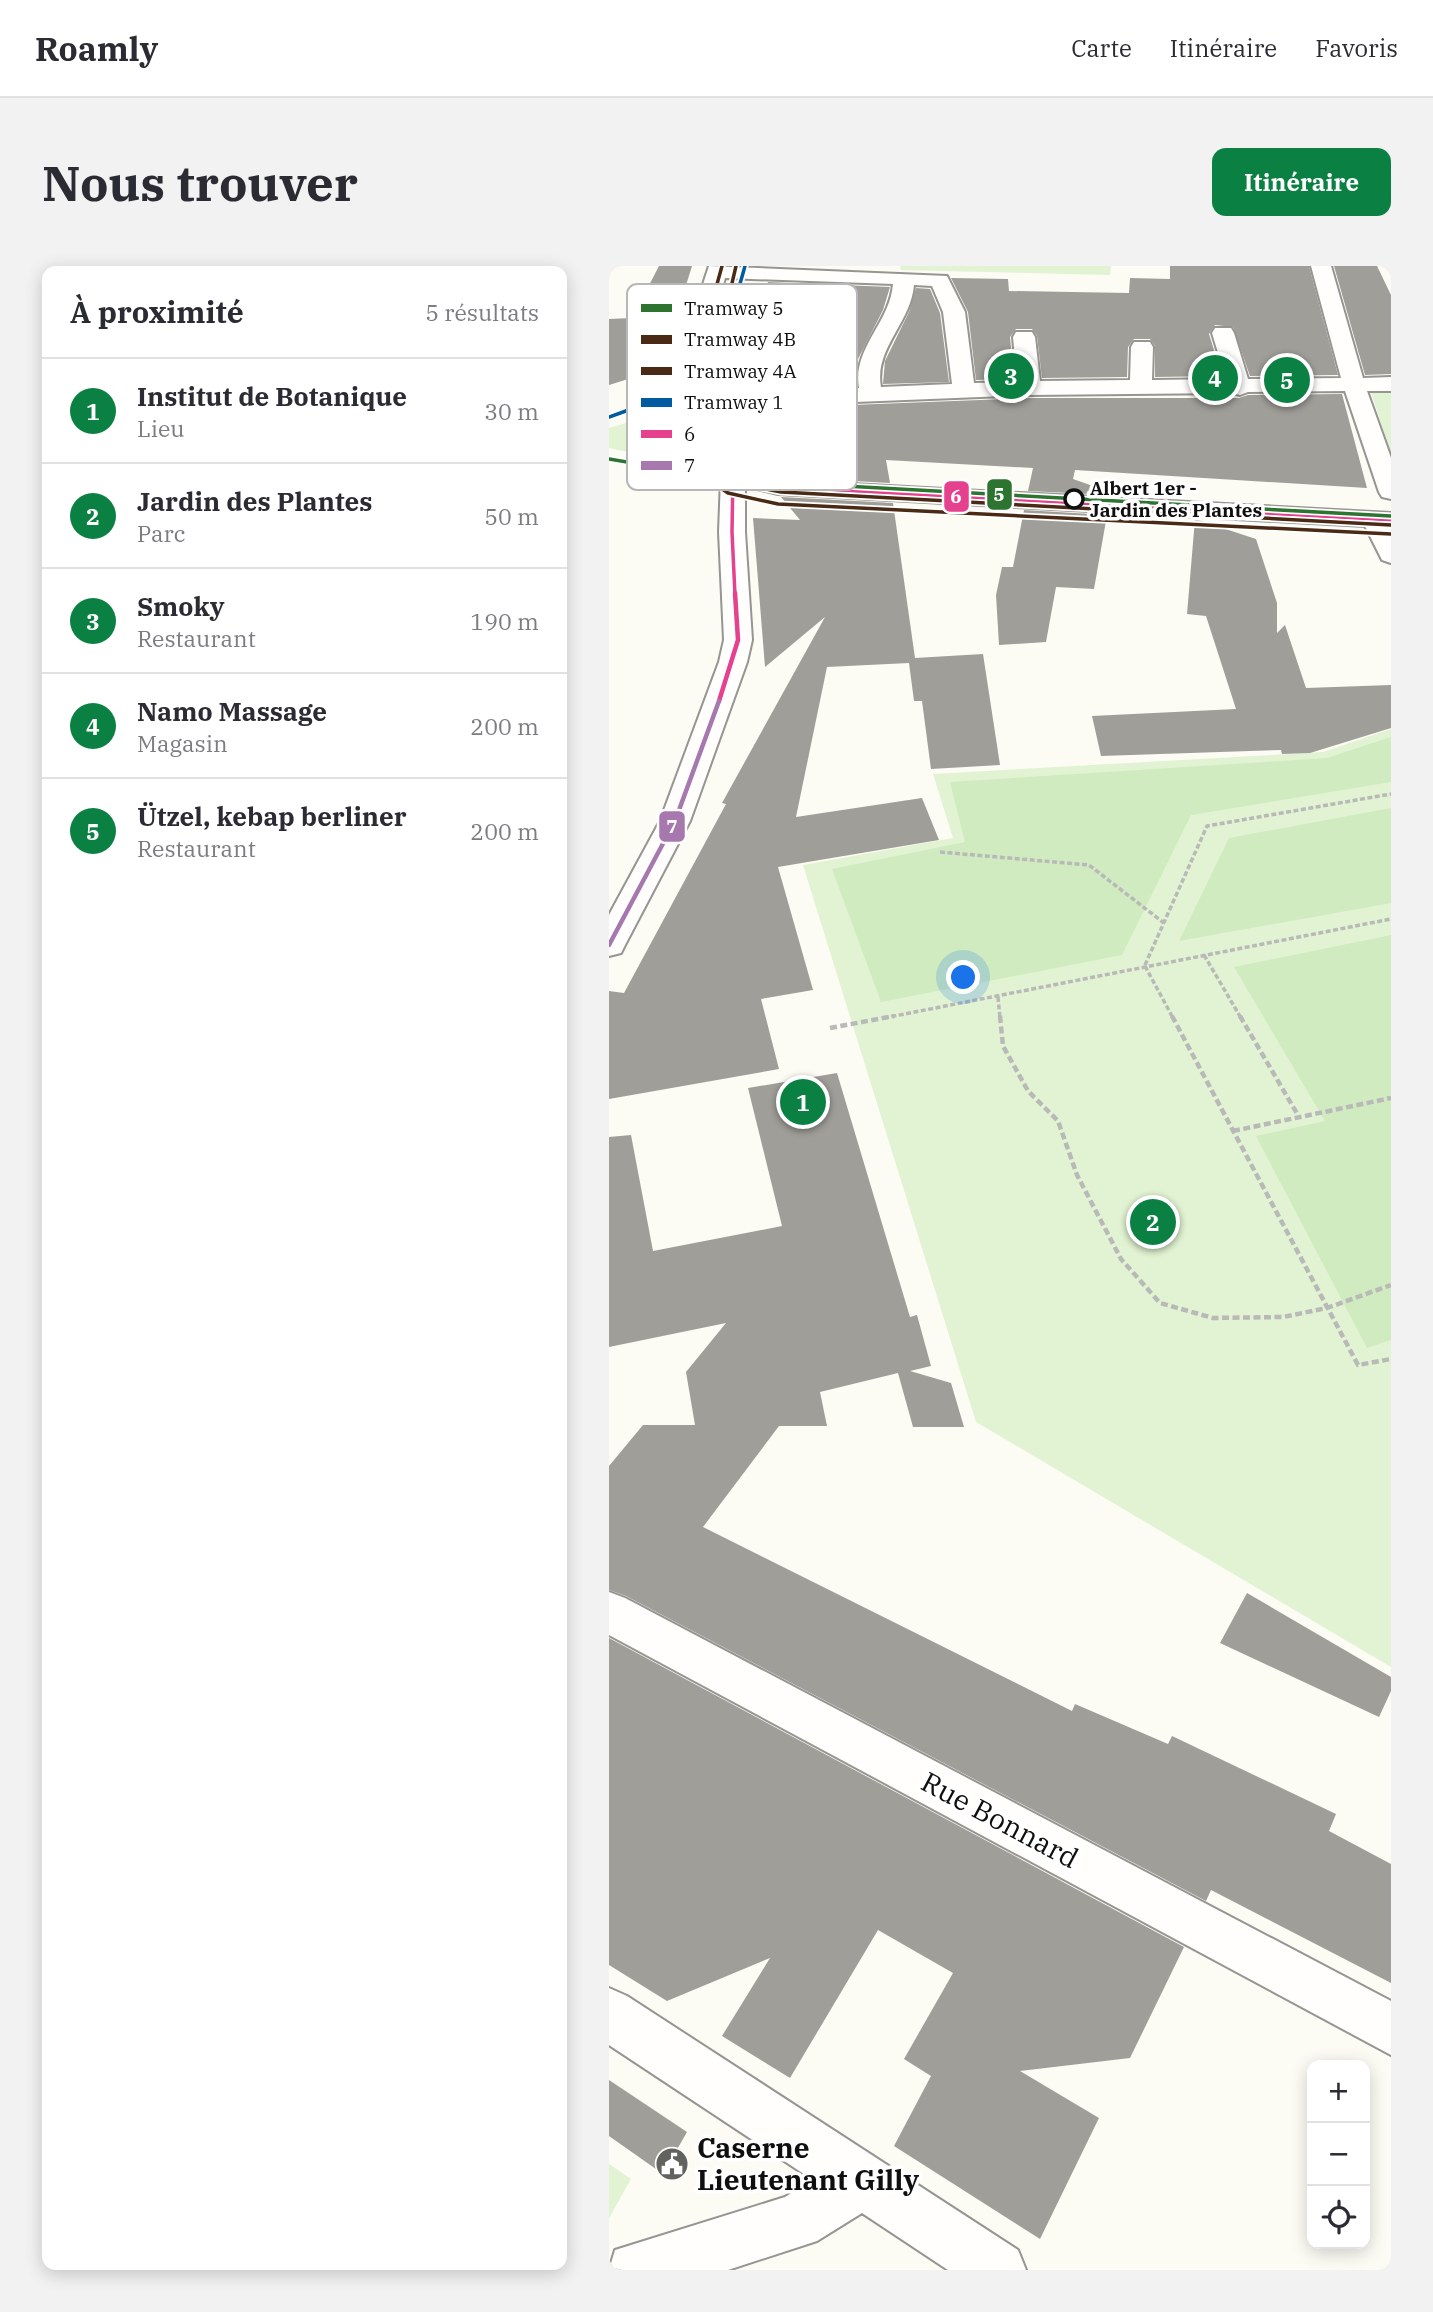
<!DOCTYPE html>
<html lang="fr">
<meta charset="utf-8">
<style>
:root{--surface:#fff;--page:#f2f2f3;--text:#2b2b33;--muted:#7c7c81;--line:#e1e1e2;--accent:#0b8043}
body{margin:0;font-family:"IBM Plex Serif",serif;background:var(--page);color:var(--text)}
.controls{position:absolute;right:21px;bottom:21px;display:grid;overflow:hidden;border-radius:14px;box-shadow:0 4px 18px #0003}
.controls button{width:63px;height:63px;display:grid;place-items:center;padding:0;border:0;border-bottom:2px solid var(--line);background:var(--surface);color:var(--text);font:35px sans-serif}
.you{position:absolute;left:355px;top:712px;width:24px;height:24px;margin:-18px;border:5px solid #fff;border-radius:50%;background:#1a73e8;box-shadow:0 0 0 10px #1a73e833}
.badge{display:grid;place-items:center;width:46px;height:46px;border-radius:50%;background:var(--accent);color:#fff;font-size:23px;font-weight:700}
.pin{position:absolute;translate:-50% -50%;border:4px solid #fff;box-shadow:0 2px 7px #0006}
.list{margin:0;padding:0;list-style:none}
h2{display:flex;justify-content:space-between;align-items:center;height:91px;margin:0;padding:0 28px;font-size:30px}
h2 small{font-size:23px;font-weight:400;color:var(--muted)}
.list li{display:grid;grid-template-columns:46px 1fr auto;gap:21px;align-items:center;box-sizing:border-box;height:105px;padding:0 28px;border-top:2px solid var(--line)}
.list b{display:block;font-size:26px;white-space:nowrap}
.list p{margin:0;font-size:23px;white-space:nowrap;color:var(--muted)}
.list em{font-size:23px;font-style:normal;color:var(--muted)}
.icon{flex:none;width:38px;height:38px;fill:none;stroke:currentColor;stroke-width:2;stroke-linecap:round;stroke-linejoin:round}
.map{position:relative;flex:none;width:782px;height:2004px;overflow:hidden;border-radius:14px}
header{display:flex;align-items:center;gap:42px;box-sizing:border-box;height:98px;padding:0 35px;background:var(--surface);border-bottom:2px solid var(--line)}
header strong{font-size:33px}
nav{display:flex;gap:38px;margin-inline-start:auto;font-size:24px}
.intro{display:flex;align-items:center;justify-content:space-between;box-sizing:border-box;height:168px;padding:0 42px}
h1{margin:0;font-size:49px}
.button{padding:18px 32px;border-radius:14px;background:var(--accent);color:#fff;font-size:24px;font-weight:700}
main{display:flex;gap:42px;padding:0 42px}
aside{flex:1;background:var(--surface);border-radius:14px;box-shadow:0 4px 18px #0003}
.map>svg:first-child{display:block}
.green{fill:#e1f3d2}
.forest{fill:#d0ebc0}
.building{fill:#9f9e99}
.lines{fill:none;stroke-linecap:round;stroke-linejoin:round}
.minor-casing{stroke:#969592;stroke-width:4}
.path-far1{stroke:#b9b9b8;stroke-width:3.5;stroke-dasharray:5 2.5;stroke-linecap:butt}
.path{stroke:#b9b9b8;stroke-width:4.5;stroke-dasharray:7 3.5;stroke-linecap:butt}
.minor{fill:#fffefd;fill-rule:evenodd}
.bus-1-far1-casing{stroke:#fff;stroke-width:7}
.bus-1-casing{stroke:#fff;stroke-width:9}
.bus-2-casing{stroke:#fff;stroke-width:9}
.bus-1-far1{stroke:#e6418e;stroke-width:3.5}
.bus-1{stroke:#e6418e;stroke-width:4.5}
.bus-2{stroke:#a778ae;stroke-width:4.5}
.tram-1-casing{stroke:#fff;stroke-width:7}
.tram-2-casing{stroke:#fff;stroke-width:7}
.tram-3-casing{stroke:#fff;stroke-width:7}
.tram-4-casing{stroke:#fff;stroke-width:7}
.tram-1{stroke:#2d7431;stroke-width:3.5}
.tram-2{stroke:#4a2a15;stroke-width:3.5}
.tram-3{stroke:#4a2a15;stroke-width:3.5}
.tram-4{stroke:#005ba1;stroke-width:3.5}
.stop-dot{fill:#fff;stroke:#0f0f0f;stroke-width:3.5}
.labels{text-anchor:middle;stroke-width:7;stroke-linejoin:round;paint-order:stroke}
.far-stop-label{font-size:19px;font-weight:bold;fill:#0f0f0f;stroke:#fff;text-anchor:start}
.near-street-label{font-size:28px;fill:#0f0f0f;stroke:#fff}
.near-poi-label{font-size:28px;font-weight:bold;fill:#0f0f0f;stroke:#fff;text-anchor:start}
.key{fill:#fff;stroke:#b7b7b7;stroke-width:2}
.key-label{font-size:19px;fill:#0f0f0f}
.line-badge{stroke:#fff;stroke-width:2.5}
.badge-label{font-size:19px;text-anchor:middle;font-weight:bold;fill:#fff}
</style>
<header>
<strong>Roamly</strong>
<nav><a>Carte</a><a>Itinéraire</a><a>Favoris</a></nav>
</header>
<div class="intro"><h1>Nous trouver</h1><a class="button">Itinéraire</a></div>
<main>
<aside>
<h2>À proximité<small>5 résultats</small></h2>
<ul class="list">
<li><span class="badge">1</span><div><b>Institut de Botanique</b><p>Lieu</p></div><em>30 m</em></li>
<li><span class="badge">2</span><div><b>Jardin des Plantes</b><p>Parc</p></div><em>50 m</em></li>
<li><span class="badge">3</span><div><b>Smoky</b><p>Restaurant</p></div><em>190 m</em></li>
<li><span class="badge">4</span><div><b>Namo Massage</b><p>Magasin</p></div><em>200 m</em></li>
<li><span class="badge">5</span><div><b>Ützel, kebap berliner</b><p>Restaurant</p></div><em>200 m</em></li>
</ul>
</aside>
<div class="map">
<svg width="782" height="2004" viewBox="0 0 782 2004">
<rect width="100%" height="100%" fill="#fcfbf4"/>
<path class="green" d="M292 0H502L501 9 291 4Z
M782 124V188L762 126Z
M68 138C60 157 52 176 63 195L0 182V162L35 152Z
M782 463V1401L367 1156 194 599 344 572 324 508 714 486Z
M0 1898 22 1913 0 1952Z"/>
<path class="forest" d="M782 471V516L582 549 513 689 272 736 223 603 356 576 341 516 718 492Z
M782 542V637L570 675 620 572Z
M782 669V1074L758 1082 647 870 716 855 625 701Z"/>
<path class="building" d="M50 0H83L51 103 0 119V53L23 52Z
M561 0H700L729 109 641 110 624 61 606 59 600 68 613 110 546 111V80L541 73H525L519 81 518 111 433 112 428 70 423 63H407L401 71 405 113 367 114 359 46 342 12 399 13 400 25 520 27 521 12 561 13Z
M725 0H768L782 29V108L756 109Z
M159 16 281 21 274 44 249 93 247 119 139 124Z
M307 22 321 23 331 47 340 116 274 118 276 95 300 46Z
M733 128 758 222 466 204 464 213 501 226V229L419 225 424 202 277 194 281 217 170 211 153 207 134 182 142 143 420 132H630L639 129Z
M172 231 284 237 306 392 374 388 391 499 322 503 313 435H305L300 397 218 401 187 551 313 532 330 574 169 601 204 724 152 733 170 803 0 833V725L15 727 117 538 113 537 216 351 156 401 144 252 191 254Z
M415 244 498 249 485 323 447 321 437 376 390 379 387 329 393 301H404Z
M586 253 647 273 668 337V367L676 359 697 422 782 419V462L701 487 673 488 672 484 492 490 483 450 627 443 597 350 578 348Z
M228 807 301 1051 308 1049 322 1100 301 1105 342 1117 355 1161H304L289 1107 211 1126 218 1160H170L94 1261 463 1445 466 1438 559 1478 563 1470 727 1548 720 1565 782 1598V1717L602 1624 597 1635 17 1330 0 1324V1200L34 1159H86L77 1106 117 1057 0 1081V871L22 869 44 985 173 960 139 822Z
M638 1327 782 1411V1425L770 1451 611 1377Z
M0 1372 575 1681 521 1792 411 1805 490 1852 431 1973 285 1880 322 1810 295 1793 344 1707 269 1664 181 1812 113 1770 161 1692 58 1735 0 1699Z
M0 1814 78 1866 54 1908 0 1870Z"/>
<g class="lines">
<defs>
<path id="minor" d="M100 0 338 10 356 46 365 117 408 116 404 71 407 66H423L426 71 431 115 521 114 522 81 525 76H541L544 81 543 114 617 113 603 67 606 62H622L625 67 639 113 732 112 702 0H722L754 112 782 111V125H758L782 192V233L773 231 770 226 736 125 639 126 631 129 623 127 420 129 95 142C108 200 115 199 170 214L782 247V297L773 294 756 260 169 228 136 220V266L143 374 138 396 81 555 16 679 12 687 0 690V649L51 555 110 396 115 374 110 266 112 212 99 206 84 188 71 136 83 84 80 61ZM116 12 284 18C281 57 243 82 250 122L95 129 105 84 102 61ZM305 19 323 20 334 46 343 118 272 121C265 82 302 57 305 19Z
M0 1326 16 1332 782 1735V1789L0 1369Z
M0 1722 18 1730 409 1984 417 2004H339L253 1947 208 1975 119 2004H0L6 1984 176 1931 204 1914 0 1779Z"/>
</defs>
<use href="#minor" class="minor-casing"/>
<path class="path-far1" d="M331 586 480 599 555 657
M595 689 632 752
M536 699 598 560 782 528
M536 700 564 752
M389 731 391 752
M275 752 782 653"/>
<path class="path" d="M391 750 394 780 419 825 449 855 468 909 512 993 551 1037 604 1052 674 1051 718 1042 782 1019
M563 750 749 1099 782 1093
M631 750 690 851
M221 762 285 750
M624 865 782 832"/>
<use href="#minor" class="minor"/>
<defs>
<path id="bus-1-far1" d="M124 209 169 221 782 254
M124 209 123 266 126 329"/>
<path id="bus-1" d="M110 435 129 374 126 327"/>
<path id="bus-2" d="M0 679 66 555 110 435"/>
</defs>
<use href="#bus-1-far1" class="bus-1-far1-casing"/>
<use href="#bus-1" class="bus-1-casing"/>
<use href="#bus-2" class="bus-2-casing"/>
<use href="#bus-1-far1" class="bus-1-far1"/>
<use href="#bus-1" class="bus-1"/>
<use href="#bus-2" class="bus-2"/>
<defs>
<path id="tram-1" d="M0 193 124 214 782 250"/>
<path id="tram-2" d="M113 0 83 109 72 159V180L83 202 119 227 169 238 782 268"/>
<path id="tram-3" d="M127 0 96 133 92 164 99 188 111 205 142 220 172 226 782 259"/>
<path id="tram-4" d="M0 151C98 117 109 98 136 0"/>
</defs>
<use href="#tram-1" class="tram-1-casing"/>
<use href="#tram-2" class="tram-2-casing"/>
<use href="#tram-3" class="tram-3-casing"/>
<use href="#tram-4" class="tram-4-casing"/>
<use href="#tram-1" class="tram-1"/>
<use href="#tram-2" class="tram-2"/>
<use href="#tram-3" class="tram-3"/>
<use href="#tram-4" class="tram-4"/>
</g>
<defs>
<symbol id="civic-disc" viewBox="-11 -11 22 22"><circle r="9.5" fill="#62625f" stroke="#fff"/><path d="M-.6-6.5H3V-4.5H.6V-3L4-1V1h2V6H-6V1h2V-1L-.6-3ZM-1.2 2.5V6h2.4V2.5Z" fill="#fff"/></symbol>
</defs>
<g fill-rule="evenodd">
<use href="#civic-disc" x="44" y="1879" width="38" height="38"/>
</g>
<circle class="stop-dot" cx="465" cy="233" r="9"/>
<g class="labels">
<g class="far-stop-label">
<text x="481" y="229">Albert 1er -<tspan x="481" dy="22">Jardin des Plantes</tspan></text>
</g>
<g class="near-street-label">
<text transform="translate(391 1554) rotate(28)" y="10">Rue Bonnard</text>
</g>
<g class="near-poi-label">
<text x="88" y="1892">Caserne<tspan x="88" dy="32">Lieutenant Gilly</tspan></text>
</g>
</g>
<rect x="18" y="18" width="230" height="206" rx="10" class="key"/>
<rect x="32" y="38" width="31" height="8" fill="#2d7431"/>
<rect x="32" y="69" width="31" height="9" fill="#4a2a15"/>
<rect x="32" y="101" width="31" height="8" fill="#4a2a15"/>
<rect x="32" y="132" width="31" height="9" fill="#005ba1"/>
<rect x="32" y="164" width="31" height="8" fill="#e6418e"/>
<rect x="32" y="195" width="31" height="9" fill="#a778ae"/>
<g class="key-label">
<text x="75" y="49">Tramway 5</text>
<text x="75" y="80">Tramway 4B</text>
<text x="75" y="112">Tramway 4A</text>
<text x="75" y="143">Tramway 1</text>
<text x="75" y="175">6</text>
<text x="75" y="206">7</text>
</g>
<g class="line-badge">
<rect x="377" y="212" width="27" height="33" rx="7" fill="#2d7431"/>
<rect x="334" y="214" width="27" height="33" rx="7" fill="#e6418e"/>
<rect x="49" y="544" width="28" height="33" rx="7" fill="#a778ae"/>
</g>
<g class="badge-label">
<text x="390" y="235">5</text>
<text x="347" y="237">6</text>
<text x="63" y="567">7</text>
</g>
</svg>
<div class="controls">
<button>+</button>
<button>−</button>
<button><svg class="icon" aria-label="locate" viewBox="0 0 24 24"><circle cx="12" cy="12" r="6"/><path d="M12 2v4M12 18v4M2 12h4M18 12h4"/></svg></button>
</div>
<div class="you"></div>
<div class="pin badge" style="left:194px;top:836px">1</div>
<div class="pin badge" style="left:544px;top:956px">2</div>
<div class="pin badge" style="left:402px;top:110px">3</div>
<div class="pin badge" style="left:606px;top:112px">4</div>
<div class="pin badge" style="left:678px;top:114px">5</div>
</div>
</main>
